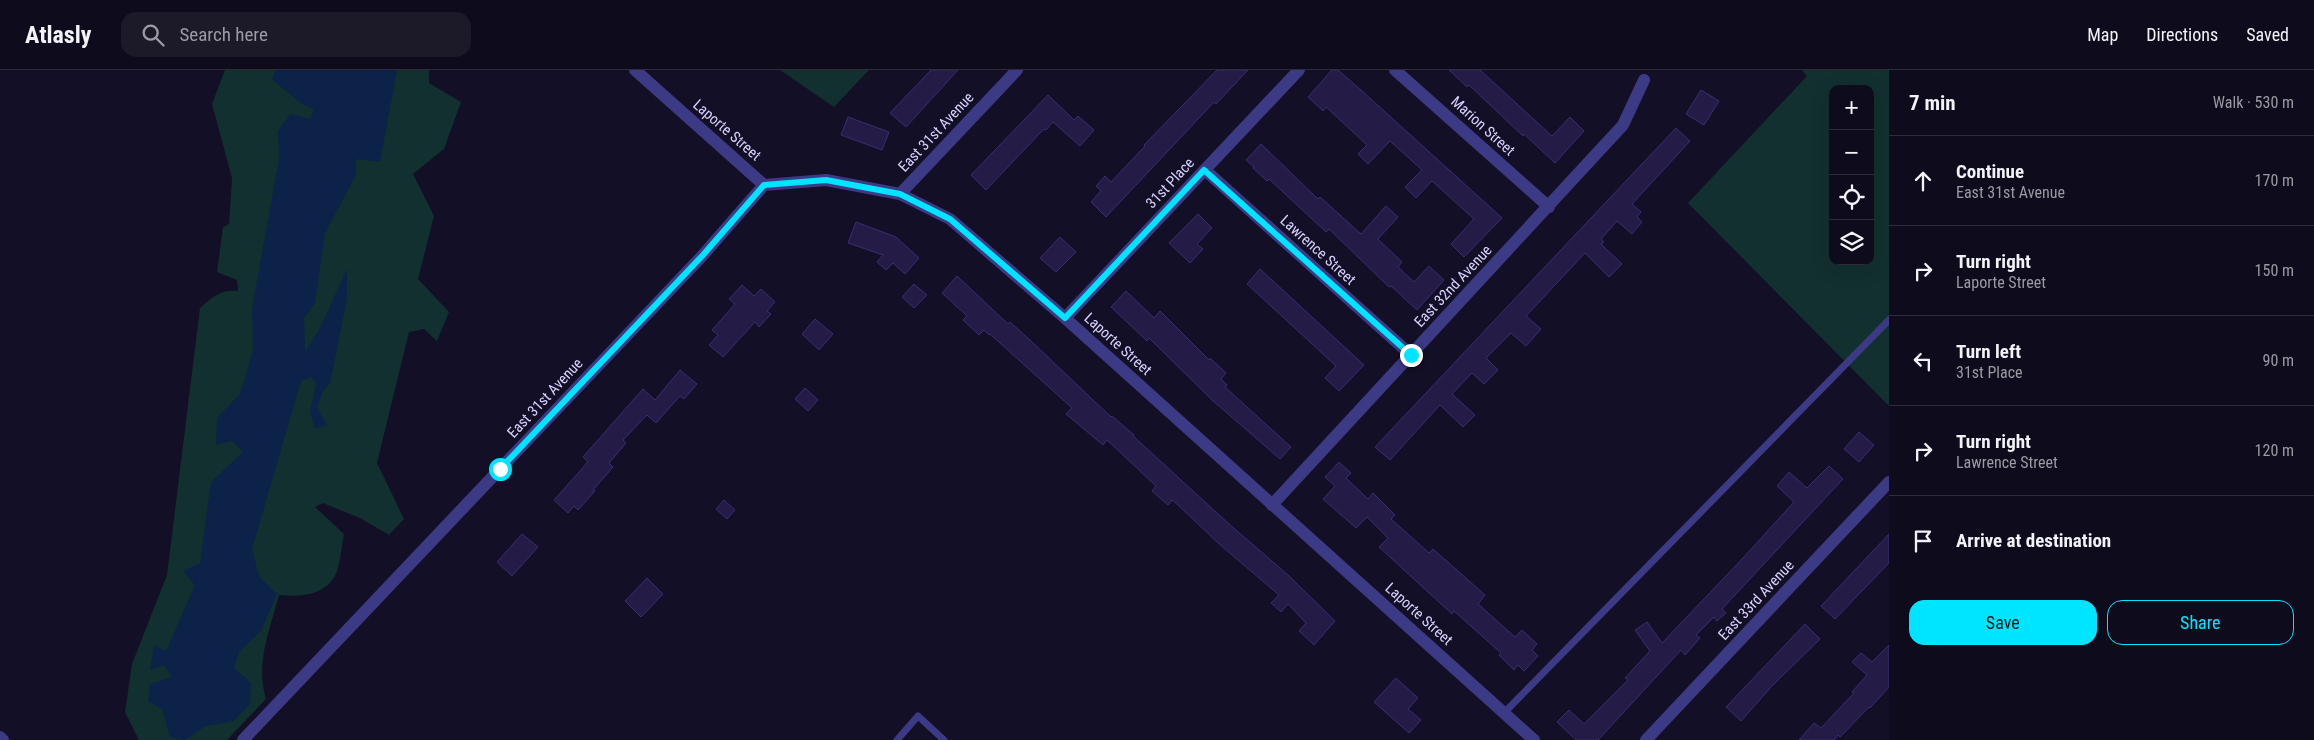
<!DOCTYPE html>
<meta charset="utf-8">
<style>
:root{--surface:#0e0b1c;--page:#1c1929;--text:#f1f3f6;--muted:#9b9ba3;--line:#2e2b3b;--accent:#00e5ff}
body{margin:0;font-family:"Roboto Condensed",sans-serif;background:var(--page);color:var(--text)}
.controls{position:absolute;right:15px;top:15px;display:grid;overflow:hidden;border-radius:10px;box-shadow:0 5px 20px #0002}
.controls button{width:45px;height:45px;display:grid;place-items:center;padding:0;border:0;border-bottom:1px solid var(--line);background:var(--surface);color:var(--text);font:25px sans-serif}
.stop{position:absolute;width:15px;height:15px;margin:-11px;border:4px solid #00e5ff;border-radius:50%;background:#fff}
.stop.end{background:#00e5ff;border-color:#fff;box-shadow:0 1px 5px #0008}
.list{margin:0;padding:0;list-style:none}
h2{display:flex;justify-content:space-between;align-items:center;height:65px;margin:0;padding:0 20px;font-size:21px}
h2 small{font-size:16px;font-weight:400;color:var(--muted)}
.list li{display:grid;grid-template-columns:32px 1fr auto;gap:15px;align-items:center;box-sizing:border-box;height:90px;padding:0 20px;border-top:1px solid var(--line)}
.list b{display:block;font-size:19px;white-space:nowrap}
.list p{margin:0;font-size:16px;white-space:nowrap;color:var(--muted)}
.list em{font-size:16px;font-style:normal;color:var(--muted)}
.actions{display:flex;gap:10px;padding:15px 20px}
.actions a{flex:1;padding:11px 0;border:1px solid var(--accent);border-radius:15px;text-align:center;font-size:18px;color:var(--accent)}
.actions .main{background:var(--accent);color:#111}
.icon{flex:none;width:28px;height:28px;fill:none;stroke:currentColor;stroke-width:2;stroke-linecap:round;stroke-linejoin:round}
.map{position:relative;flex:none;width:1889px;height:670px;overflow:hidden}
header{display:flex;align-items:center;gap:30px;box-sizing:border-box;height:70px;padding:0 25px;background:var(--surface);border-bottom:1px solid var(--line)}
header strong{font-size:24px}
nav{display:flex;gap:28px;margin-inline-start:auto;font-size:18px}
.search{width:350px;height:45px;background:var(--page);display:flex;align-items:center;gap:12px;box-sizing:border-box;padding:0 18px;border-radius:15px;color:var(--muted);font-size:19px}
main{display:flex}
aside{flex:1;background:var(--surface)}
.map>svg:first-child{display:block}
.green{fill:#12302f;fill-rule:evenodd}
.water{fill:#0c2248}
.building{fill:#241b47;stroke:#3b2d73}
.lines{fill:none;stroke-linecap:round;stroke-linejoin:round}
.service{stroke:#3d3a85;stroke-width:7}
.minor{stroke:#3d3a85;stroke-width:12}
.tertiary{stroke:#3d3a85;stroke-width:12}
.route{stroke:#00e5ff;stroke-width:6}
.labels{text-anchor:middle;stroke-width:4;stroke-linejoin:round;paint-order:stroke}
.street-label{font-size:15px;fill:#d9d4ff;stroke:#130f26}
</style>
<header>
<strong>Atlasly</strong>
<div class="search"><svg class="icon" aria-label="search" viewBox="0 0 24 24"><circle cx="10" cy="10" r="6"/><path d="M15 15l6 6"/></svg>Search here</div>
<nav><a>Map</a><a>Directions</a><a>Saved</a></nav>
</header>
<main>
<div class="map">
<svg width="1889" height="670" viewBox="0 0 1889 670">
<rect width="100%" height="100%" fill="#130f26"/>
<path class="green" d="M225 0H429V13L461 32 444 79 413 104 434 146 418 209 449 242 437 271 424 259 409 262 377 393 404 449 389 465 360 448 323 433 315 437 344 464C342 474 340 497 335 506 323 526 300 527 279 525 270 560 255 593 266 629L227 670H139L125 642 132 594 167 505 200 238C213 226 221 219 238 221L237 210 217 202 223 157 229 154 232 108 212 34Z
M780 0H869L834 37Z
M1802 0H1889V336L1688 133 1807 6ZM1833 19H1870V191H1833Z"/>
<path class="water" d="M276 0H397L380 92 356 89V105L325 163 315 233 304 248 305 282 320 258 347 199V228L330 313 323 321 317 337 327 355 315 359 310 342 316 313 311 307 301 311 252 479 259 506 277 524 261 561 239 582 234 598 251 613 250 634 234 651 206 656 185 670 170 667 162 639 148 631 150 614 172 607 164 595 150 600 154 575 166 581 195 515 183 501 200 493 211 412 243 382 232 371 216 375 217 348 240 324 253 280 252 239 279 89 278 61 290 44 310 49 314 40 300 33 272 9Z"/>
<path class="building" d="M931 0H958L906 57 890 43Z
M1217 0H1248L1216 34 1214 32 1106 147 1091 132 1101 121 1096 116 1105 106 1111 112 1145 76 1144 75Z
M1332 0H1338L1362 21 1502 148 1464 187 1451 174 1474 149 1432 111 1416 128 1405 117 1422 100 1390 71 1368 94 1358 84 1367 75 1326 37 1323 41 1308 27Z
M1449 0H1480L1552 66 1570 47 1584 61 1555 93 1524 64 1523 66 1469 15 1467 17Z
M1701 20 1719 31 1704 55 1686 44Z
M1048 25 1074 50 1078 46 1094 60 1080 76 1053 52 1046 60 1044 59 986 120 971 105Z
M848 47 889 62 882 80 841 65Z
M1676 58 1690 71 1632 134 1641 142 1637 147 1642 152 1632 164 1617 151 1601 169 1604 172 1601 174 1622 194 1609 207 1585 183 1526 246 1541 259 1526 276 1511 263 1486 288 1498 300 1484 314 1472 303 1452 324 1475 345 1463 357 1440 335 1390 390 1375 377Z
M1261 74 1318 129 1320 127 1361 164 1386 136 1398 147 1378 169 1402 192 1398 197 1414 212 1429 196 1444 210 1417 240 1391 216 1389 217 1329 159 1326 162 1269 109 1267 111 1253 98 1254 97 1246 90Z
M1198 144 1212 158 1197 174 1203 179 1190 193 1169 173Z
M856 152 896 167 919 188 905 204 893 193 886 200 877 192 883 185 848 173Z
M1060 167 1076 182 1056 202 1040 188Z
M1260 199 1364 295 1339 321 1325 308 1336 296 1247 214Z
M957 206 1008 254 1010 252 1031 271 1111 347 1112 346 1134 365 1133 366 1229 454 1288 505 1335 551 1314 575 1299 561 1306 553 1288 534 1281 542 1271 533 1279 525 1218 473 1178 435 1172 430 1168 435 1152 421 1156 416 1107 370 1103 375 1066 344 1072 338 990 264 989 265 984 260 979 265 963 250 967 246 942 223Z
M914 214 927 225 914 238 902 227Z
M742 215 754 226 761 219 775 232 767 241 771 244 759 257 755 252 723 287 709 275 718 265 712 260 735 234 729 229Z
M1126 221 1154 248 1160 241 1209 290 1210 288 1226 303 1221 309 1227 315 1225 317 1291 377 1280 389 1212 330 1149 268 1147 271 1111 237Z
M815 249 833 264 819 280 802 264Z
M680 300 697 314 684 329 680 326 656 353 647 345 623 370 626 373 609 393 613 397 593 420 595 421 578 440 574 436 568 443 554 430 588 392 583 387 643 319 655 330Z
M805 318 818 330 808 341 795 329Z
M1859 362 1874 375 1859 392 1844 379Z
M1339 392 1351 403 1346 408 1368 429 1373 423 1395 445 1391 449 1429 483 1433 479 1485 525 1478 534 1515 567 1522 560 1537 574 1532 580 1538 586 1524 601 1518 595 1514 600 1499 585 1501 583 1454 541 1452 544 1379 477 1388 468 1367 447 1356 458 1323 429 1335 416 1325 407Z
M1829 396 1843 409 1722 539 1726 543 1717 551 1714 547 1696 565 1700 568 1685 585 1681 580 1598 670H1576L1557 652 1569 640 1584 654 1628 610 1625 608 1650 581 1635 560 1647 552 1662 573 1744 487 1794 432 1777 416 1789 402 1807 418Z
M724 430 735 440 727 449 716 439Z
M522 464 538 477 512 506 497 492Z
M1889 464V493L1835 549 1821 536Z
M647 508 663 524 641 547 625 531Z
M1805 554 1820 569 1772 616 1741 651 1726 637Z
M1889 575V617L1870 638 1869 637 1840 667 1838 665 1834 670H1799L1814 653 1821 658 1854 623 1852 622 1867 605 1852 592 1861 583 1872 592Z
M1396 608 1418 628 1408 639 1421 650 1409 663 1374 632Z"/>
<g class="lines">
<path class="service" d="M1504 643 1889 250
M897 670 918 646 944 670"/>
<path class="minor" d="M635 0 764 115 826 110 900 124 950 149 1065 248 1534 670
M1395 0 1549 137
M1205 100 1411 285
M900 124 1017 0
M1065 248 1299 0
M1272 435 1623 55 1644 10
M243 670 703 185 764 115
M1646 670 1889 412"/>
<path class="tertiary" d="M0 667 3 670"/>
</g>
<g class="lines">
<path class="route" d="M500 399 703 185 764 115 826 110 900 124 950 149 1065 248 1204 100 1411 285"/>
</g>
<g class="labels">
<g class="street-label">
<text transform="translate(1483 56) rotate(42)" y="5">Marion Street</text>
<text transform="translate(727 60) rotate(41)" y="5">Laporte Street</text>
<text transform="translate(936 62) rotate(-47)" y="5">East 31st Avenue</text>
<text transform="translate(1170 113) rotate(-47)" y="5">31st Place</text>
<text transform="translate(1318 180) rotate(42)" y="5">Lawrence Street</text>
<text transform="translate(1453 216) rotate(-47)" y="5">East 32nd Avenue</text>
<text transform="translate(1118 274) rotate(42)" y="5">Laporte Street</text>
<text transform="translate(545 328) rotate(-47)" y="5">East 31st Avenue</text>
<text transform="translate(1756 530) rotate(-47)" y="5">East 33rd Avenue</text>
<text transform="translate(1419 544) rotate(42)" y="5">Laporte Street</text>
</g>
</g>
</svg>
<div class="controls">
<button>+</button>
<button>−</button>
<button><svg class="icon" aria-label="locate" viewBox="0 0 24 24"><circle cx="12" cy="12" r="6"/><path d="M12 2v4M12 18v4M2 12h4M18 12h4"/></svg></button>
<button><svg class="icon" aria-label="layers" viewBox="0 0 24 24"><path d="M12 4l9 5-9 5-9-5zM3 14l9 5 9-5"/></svg></button>
</div>
<div class="stop" style="left:500px;top:399px"></div>
<div class="stop end" style="left:1411px;top:285px"></div>
</div>
<aside>
<h2>7 min<small>Walk · 530 m</small></h2>
<ul class="list">
<li><svg class="icon" aria-label="ahead" viewBox="0 0 24 24"><path d="M12 20V5M6 11l6-6 6 6"/></svg><div><b>Continue</b><p>East 31st Avenue</p></div><em>170 m</em></li>
<li><svg class="icon" aria-label="right" viewBox="0 0 24 24"><path d="M7 20v-9h11M14 6l5 5-5 5"/></svg><div><b>Turn right</b><p>Laporte Street</p></div><em>150 m</em></li>
<li><svg class="icon" aria-label="left" viewBox="0 0 24 24"><path d="M17 20v-9H6M10 6l-5 5 5 5"/></svg><div><b>Turn left</b><p>31st Place</p></div><em>90 m</em></li>
<li><svg class="icon" aria-label="right" viewBox="0 0 24 24"><path d="M7 20v-9h11M14 6l5 5-5 5"/></svg><div><b>Turn right</b><p>Lawrence Street</p></div><em>120 m</em></li>
<li><svg class="icon" aria-label="arrive" viewBox="0 0 24 24"><path d="M6 21V4h12l-3 4 3 4H6"/></svg><div><b>Arrive at destination</b></div></li>
</ul>
<div class="actions"><a class="main">Save</a><a>Share</a></div>
</aside>
</main>
